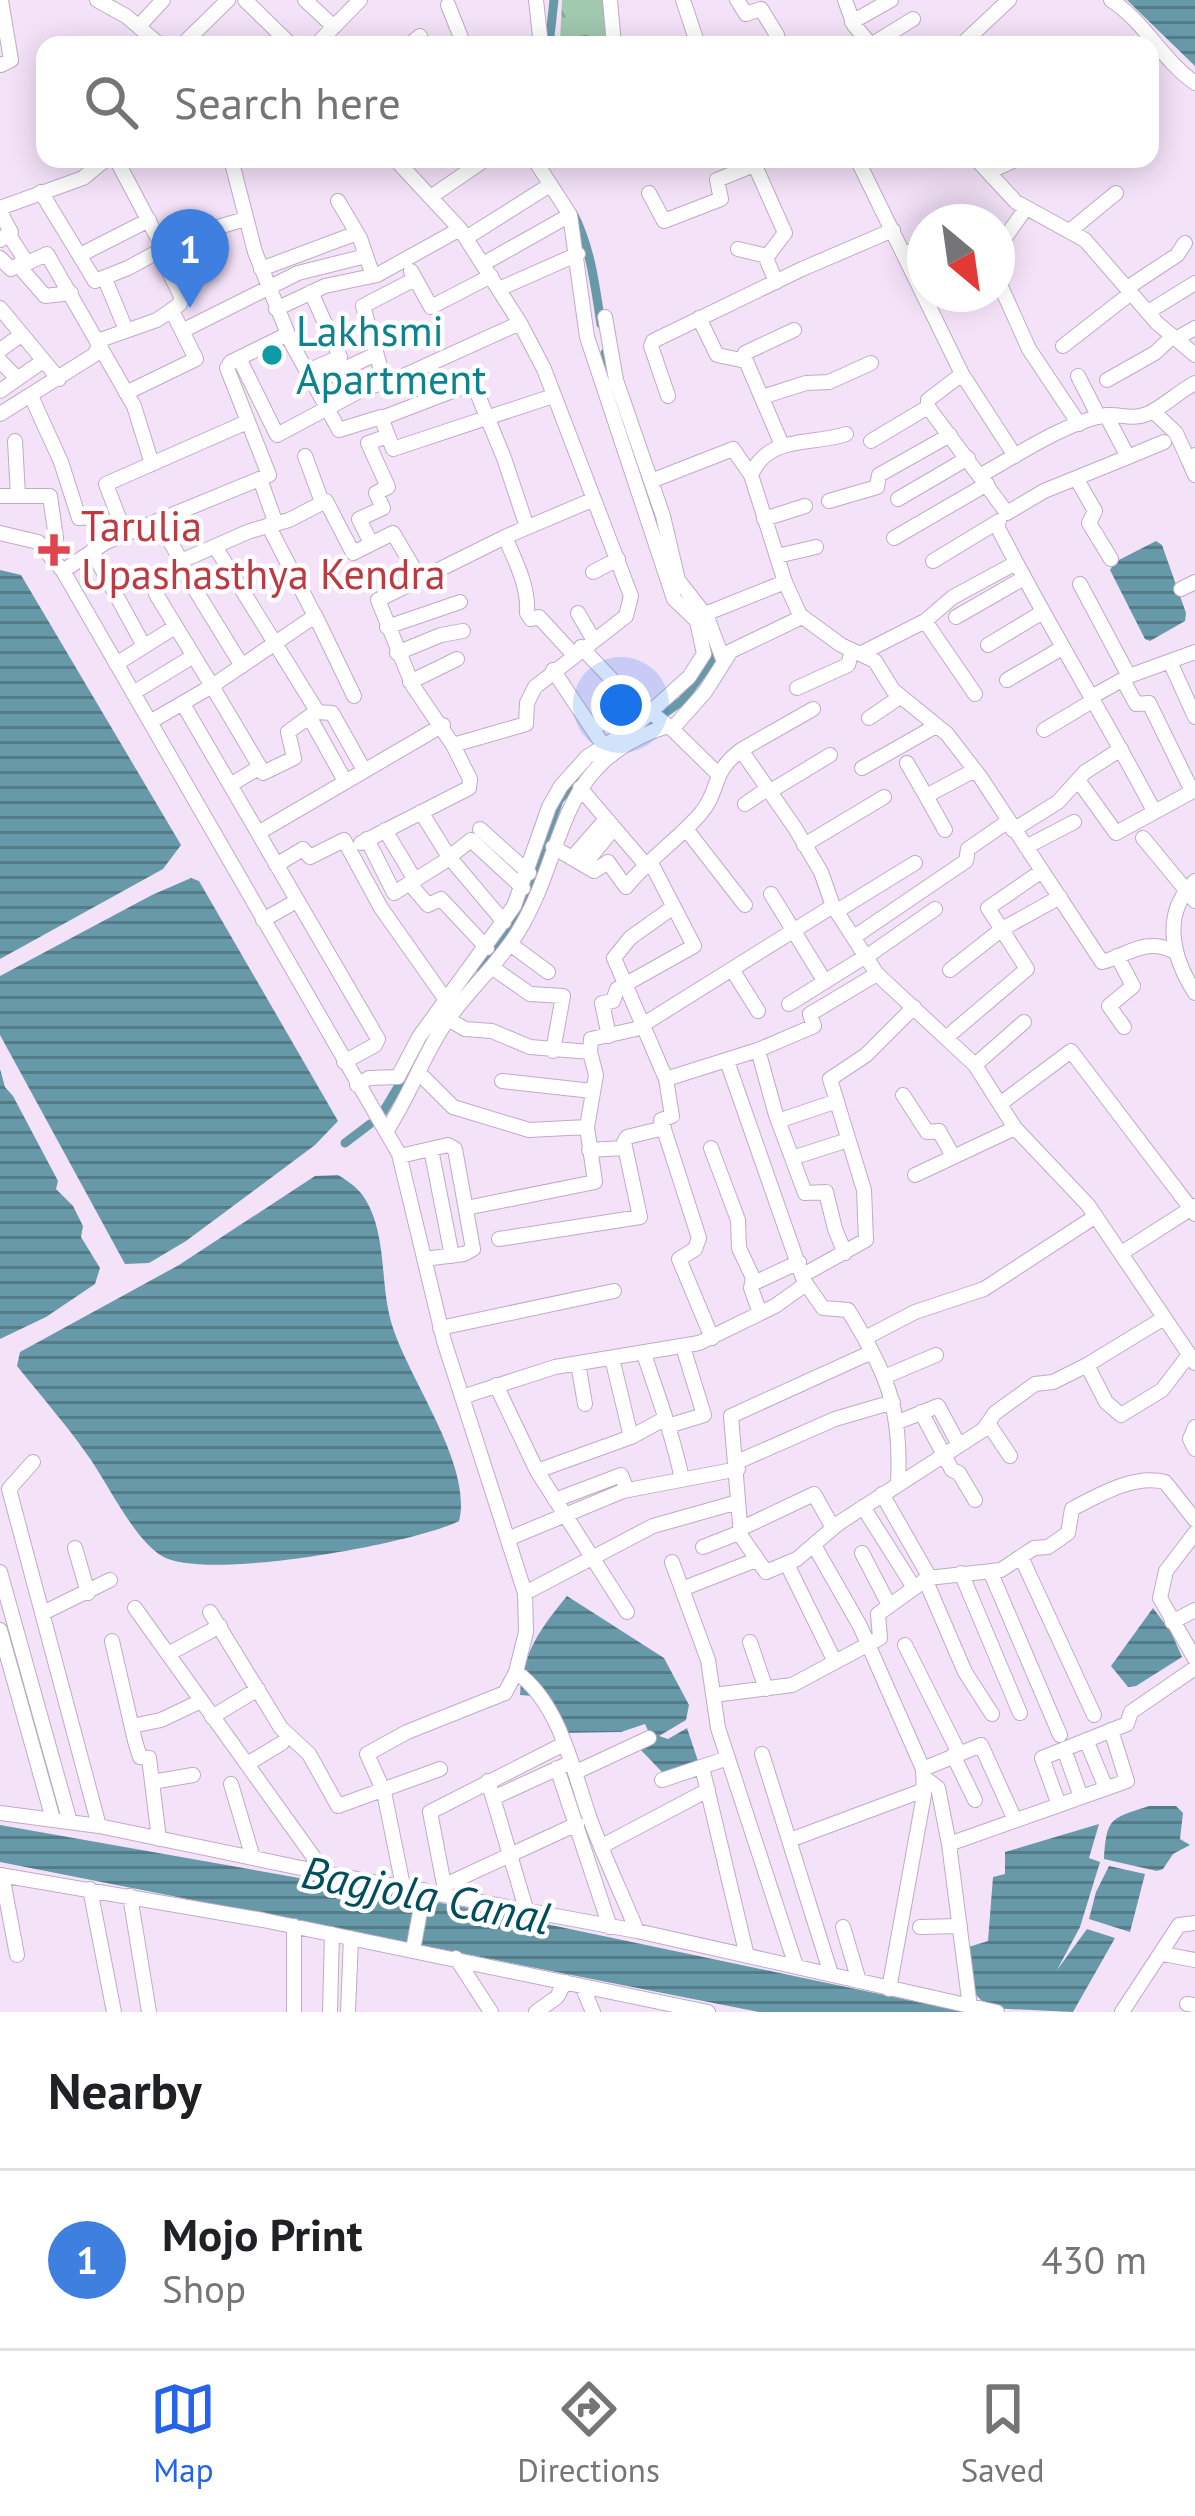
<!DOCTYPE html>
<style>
:root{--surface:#fff;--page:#f2f2f2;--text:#202124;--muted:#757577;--line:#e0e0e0;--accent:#2563eb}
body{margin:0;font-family:"PT Sans",sans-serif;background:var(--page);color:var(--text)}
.compass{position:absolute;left:907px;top:204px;width:108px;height:108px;border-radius:50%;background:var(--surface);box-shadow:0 6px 30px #0003;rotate:151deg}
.you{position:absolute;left:621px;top:705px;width:42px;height:42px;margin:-30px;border:9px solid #fff;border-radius:50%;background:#1a73e8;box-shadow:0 0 0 18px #1a73e833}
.badge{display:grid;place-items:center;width:78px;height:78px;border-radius:50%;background:var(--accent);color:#fff;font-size:39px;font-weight:700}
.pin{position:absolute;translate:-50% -99px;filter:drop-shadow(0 3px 6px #0008)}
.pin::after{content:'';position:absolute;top:63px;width:42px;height:36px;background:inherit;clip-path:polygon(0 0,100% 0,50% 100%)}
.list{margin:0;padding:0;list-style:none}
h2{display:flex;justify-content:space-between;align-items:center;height:156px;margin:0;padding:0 48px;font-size:51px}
h2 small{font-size:39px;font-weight:400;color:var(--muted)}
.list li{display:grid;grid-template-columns:78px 1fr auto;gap:36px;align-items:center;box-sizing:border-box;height:180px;padding:0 48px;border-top:3px solid var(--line)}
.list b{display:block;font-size:45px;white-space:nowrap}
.list p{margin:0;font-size:39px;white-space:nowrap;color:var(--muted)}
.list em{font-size:39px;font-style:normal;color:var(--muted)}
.icon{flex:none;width:66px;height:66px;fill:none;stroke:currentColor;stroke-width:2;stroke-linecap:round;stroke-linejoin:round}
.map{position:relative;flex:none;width:1195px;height:2012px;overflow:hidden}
.search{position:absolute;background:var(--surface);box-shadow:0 6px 30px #0003;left:36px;right:36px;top:36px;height:132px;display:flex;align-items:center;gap:30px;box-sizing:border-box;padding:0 42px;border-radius:24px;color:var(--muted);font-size:45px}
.sheet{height:336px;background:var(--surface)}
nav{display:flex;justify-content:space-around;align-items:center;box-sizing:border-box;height:168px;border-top:3px solid var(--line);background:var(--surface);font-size:33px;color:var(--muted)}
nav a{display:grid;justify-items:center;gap:6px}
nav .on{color:var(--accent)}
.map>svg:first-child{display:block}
.forest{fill:url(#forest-crowns)}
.water{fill:url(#water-rules)}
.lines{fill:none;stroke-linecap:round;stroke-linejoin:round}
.canal{stroke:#6799a8;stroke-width:9}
.minor-casing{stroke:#beacc3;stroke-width:16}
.minor{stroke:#fff;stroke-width:14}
.culture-dot{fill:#0f9aa8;stroke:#fff;stroke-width:4.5}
.health-dot{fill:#e0444e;stroke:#fff;stroke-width:4.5}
.labels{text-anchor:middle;stroke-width:9;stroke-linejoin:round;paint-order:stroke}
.culture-label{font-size:42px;fill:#0d838f;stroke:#fff;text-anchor:start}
.health-label{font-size:42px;fill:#be3a42;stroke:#fff;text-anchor:start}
.water-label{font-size:45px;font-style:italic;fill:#004d5e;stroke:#fff}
</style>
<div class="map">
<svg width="1195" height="2012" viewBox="0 0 1195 2012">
<defs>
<pattern id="forest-crowns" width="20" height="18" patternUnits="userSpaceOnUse" patternTransform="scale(3)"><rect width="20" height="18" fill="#a0c9b0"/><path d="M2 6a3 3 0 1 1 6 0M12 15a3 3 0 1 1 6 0" fill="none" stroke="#89ab96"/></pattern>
<pattern id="water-rules" width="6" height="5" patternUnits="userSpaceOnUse" patternTransform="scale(3)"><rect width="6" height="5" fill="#6799a8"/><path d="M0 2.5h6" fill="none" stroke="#537b88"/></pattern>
</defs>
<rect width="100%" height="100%" fill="#f4e2f9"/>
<path class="forest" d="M562 0H609V41L604 45 560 42Z"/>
<path class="water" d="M1127 0H1195V66Z
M1156 541 1162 545 1186 613 1185 621 1150 641 1145 639 1110 570 1115 562Z
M0 570 21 575 181 845 163 869 0 959Z
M191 878 199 881 338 1121 315 1145 186 1241 149 1263 125 1264 0 1035V976L152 895Z
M0 1069 5 1087 13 1096 58 1181 56 1189 73 1206 83 1226 81 1237 100 1268 95 1284 46 1317 0 1339Z
M338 1175C354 1185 362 1191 370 1208 387 1245 380 1290 393 1328 410 1381 473 1466 459 1521 413 1544 204 1582 162 1556 133 1539 107 1481 86 1453 65 1423 40 1395 17 1366L20 1352 179 1265 315 1176Z
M567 1596 664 1658 689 1705 686 1720 659 1736 668 1739 687 1728 698 1761 663 1773 638 1747 651 1737 645 1724 621 1732 558 1733 532 1696 520 1695C523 1652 540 1629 567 1596Z
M1153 1608 1171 1632 1182 1657 1136 1686 1128 1687 1111 1666Z
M1149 1806H1176L1183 1813 1180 1839 1190 1845 1173 1854 1163 1869 1157 1871 1104 1859C1107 1817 1110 1819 1149 1806Z
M1099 1824 1089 1858 1100 1862 1080 1927 1057 1970 1087 1929 1115 1938 1073 2012 989 2008 975 1994 962 1949 988 1941 993 1877 1005 1874V1852Z
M0 1825 480 1910 965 2012H759L0 1862Z
M1109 1866 1145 1874 1130 1932 1089 1919 1096 1892Z"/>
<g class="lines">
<path class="canal" d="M549 45 554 0
M573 213C591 248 595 286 601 324
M605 353 612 389
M633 735 682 701 712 660 710 637
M481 970 522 907 559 800 603 752
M383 1112 405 1075
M345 1143 370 1124"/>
<defs>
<path id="minor" d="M1 0 11 60 1 65
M97 0 126 16 160 45
M245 0 291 45
M305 0 334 27
M536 0 541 45
M610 0 614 45
M683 0 698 45
M737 0 746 14 761 9 777 35
M845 0 854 25 871 45
M1111 0C1145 22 1162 60 1195 83
M448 5 464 45
M852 22 891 0
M139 26 163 0
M182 45 228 0
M316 45 360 0
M409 45 420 36
M871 45 913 19
M961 45 1009 0
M116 159 163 248
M395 159 460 229 520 323 544 369 631 596 626 616 535 687 527 703 526 724 453 745 413 686 378 600 507 536 592 500
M752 159 785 233 766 258 776 282
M857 159 962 374 928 400V407L1007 513 1044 491 1128 457 1106 415
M976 159 1016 202 1085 240 1157 323 1195 355
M989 172 1017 159
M41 192 95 281 128 268 185 237 245 219
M649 193 664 221 721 199 717 180 754 165
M432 196 486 159
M338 201 360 238 373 276
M0 208 83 178 106 159
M0 212 11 232 0 240
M1071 230 1116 193
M9 235 27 263 47 254 134 406 152 464
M466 238 550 185
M738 249 767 256
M997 249 1026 208
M904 254 925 245
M80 255 149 220
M0 258 11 269 18 265 45 296 71 293
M483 264 570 215
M261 269 357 233
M411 271 431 307 491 276
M997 278 1029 349 1079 424
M105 279 126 330
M1127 288 1177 255 1185 243
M499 289 578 254
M0 308 59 379
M276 309 325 286 377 275 460 229
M1148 312 1195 283
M605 317 616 380 663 516 678 580 707 617 724 662
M699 318 717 355 746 361 782 445
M182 331 298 273 366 256
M287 335 339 430 381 417 393 449 553 396
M1176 339 1195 328
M1063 346 1131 293
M0 350 21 335
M239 358 277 435 367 387 390 382 520 323
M743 359 745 353 794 330
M0 361 16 377
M307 371 340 357 311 292
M962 374 1015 456
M1078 376 1099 417
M1107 380 1155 353 1173 336
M314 383 374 355
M385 384 363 306 415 279
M0 391 43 361
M126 393 196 359 172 311
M31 396 61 462 79 518 94 517 106 542
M668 396 651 346 653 341 802 269 893 230
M762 397 806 383 829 382 871 363
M1154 412 1176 433 1188 459
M0 414 94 355 103 339 157 320 180 304 181 296 158 250
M382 418 473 383 504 458 527 527
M846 434C810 446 769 434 751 475L785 582 800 615 841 645 875 661 893 690 947 734 981 778 1102 962C1126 956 1145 937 1173 951
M15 441 18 496
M871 441 928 407
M1195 455 1188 459 1195 475
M305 456 322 502
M1128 457 1164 442
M981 475C1019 454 1060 426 1101 416 1118 412 1130 421 1147 414 1162 408 1178 392 1195 383
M1076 478 1095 511 1089 523 1111 559
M260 479 276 524
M651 481 733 449 751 475
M0 496H50L56 538 45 548
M898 499 968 458
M829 501 877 487 879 475 950 435
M764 519 805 506
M160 523 181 561 250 531 289 520 326 501 353 553 393 533 419 577
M996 524C1046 622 1103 714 1154 811
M0 533 38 542 63 571 399 1154 444 1341 525 1593 526 1632 516 1672 505 1693 407 1732 367 1754 384 1792 403 1886
M125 534 106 484 247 422
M505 537C515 560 529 587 527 613L531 619 539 617 573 654
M894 538 987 484
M371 543 359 519 383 508 376 493 388 487 368 443 388 436
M216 548 317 711 288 732 294 758 263 773 258 769
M92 551 144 646
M777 556 816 547
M177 560 242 666
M933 561 999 521
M63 571 106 542 269 475 227 368 231 362 288 334 255 252 231 159
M593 572 618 559
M1080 584 1129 676
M1181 589 1195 582
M156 594 212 686 315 616 268 525
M578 613 593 639
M705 614 785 582
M315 615 354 696
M956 617 1024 578
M925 621 975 694
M387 627 460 602
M988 645 1041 613
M581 647 622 690 672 729 717 773
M397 653 441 635 463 631
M862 653 925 621 953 597 1016 563
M116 664 175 627
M1171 664 1195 717
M553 670 603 745
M1007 680 1062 648
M1123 680 1136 704 1149 703 1192 791
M410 682 457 659
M797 688 848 665 852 650
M133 693 192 657
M1093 696 1129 676 1195 652
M183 704 378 1039 375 1045 344 1062
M317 712 332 713 364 770
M310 718 345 781
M869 718 900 697
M150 722 212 686 260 767 230 785
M672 729 705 692 731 651 802 617
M593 730 630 696
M1044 730 1094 700
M741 750 813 709
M907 763 926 796
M862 768 936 726
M1078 780 1116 833 1195 790
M580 788 645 864
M769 792 830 755
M745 804 767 789
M421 812 449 857
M480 829 529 873
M686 829 745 905
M385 830 415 880
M945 830 926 796 975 770
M1013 830 1058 802 1085 772 1121 749
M258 833 443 725
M1143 838 1195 901
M367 839 394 893 450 858 504 922
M361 843 469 788 470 779 453 745
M804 845 884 797
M553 847 594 871 608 862 626 887C648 859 678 840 701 813 721 789 710 773 741 750L795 828 821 872 833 906 877 974 975 1065 1015 1128 1088 1205 1195 1363
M1026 847 1074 822
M448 858 471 840 523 888
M572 858 606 819
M276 865 303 849 310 857 344 840 381 908 446 1000
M584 865 614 828
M1195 881C1161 914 1172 957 1195 993
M410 884 428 905 441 899 487 948
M771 894 825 982
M672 908 630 938 614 958 666 1079 758 1050 814 1026 810 1014 877 974
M837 911 915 863
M263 920 293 903
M854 937 966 861 968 849 1007 822
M510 944 548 972
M1117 956 1133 986 1109 1006 1124 1027
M866 957 935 909
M493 968 530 994 563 996 553 1051
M950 970 1002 929 1060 897
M733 971 758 1011
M789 1004 866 956
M448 1019 465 1029 492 1031 530 1047 590 1052 591 1039 636 1029 833 906
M609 1036 602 1003 613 1001 617 989 694 946 650 861
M947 1037 1027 969 988 908 1042 871
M758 1050 776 1115 805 1193 826 1192 835 1229 845 1253
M727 1061 804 1281 823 1308 848 1310C887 1374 902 1407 898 1483
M975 1065 1024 1022
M418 1072 453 1107 529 1130 587 1127
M666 1079 672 1116 661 1120 699 1238 695 1249 679 1259 712 1338
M502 1081 592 1091
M357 1085 369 1078 398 1077 419 1037 514 906 549 807 561 786 587 757 635 726 689 677 704 654 697 621 674 599 587 337 570 215 534 159
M903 1095 927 1132 939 1131 953 1156
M1000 1104 1071 1051 1195 1214
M778 1121 837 1101
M387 1130C409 1097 422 1058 444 1025 466 992 497 966 518 932 569 849 553 762 668 726
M711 1148 738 1220 739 1248 753 1278 751 1288 760 1313
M431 1149 452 1256
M589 1150 624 1148
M400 1156 448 1145 455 1149 473 1249 464 1254 424 1259
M792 1158 848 1140
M915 1175 1015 1128
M466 1208 595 1182 587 1127 596 1075 590 1052
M499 1239 640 1217 624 1142 627 1137 664 1128
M1123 1252 1195 1206
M803 1275 866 1240 864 1190 830 1079 866 1055 914 1007
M752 1284 799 1262
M440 1328 614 1291
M865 1338 915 1312 984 1289 1096 1216
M872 1352 731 1416 741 1536 766 1572 797 1559 839 1523 983 1430 995 1413 1035 1384 1053 1382 1087 1365 1164 1318
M644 1354C658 1396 673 1436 682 1479
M612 1358 631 1437
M578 1363 585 1404
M1087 1365 1106 1402 1121 1415 1162 1390 1188 1356
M884 1377 936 1355
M496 1385 537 1471 627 1612
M462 1397 555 1367 699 1343 775 1306 806 1284
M921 1412 952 1470 959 1473 975 1500
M898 1422 938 1406 959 1445
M988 1423 1010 1456
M668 1426 704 1415 683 1347
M1195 1427 1190 1439 1195 1449
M33 1462 9 1489 99 1826
M737 1462 835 1419 893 1402
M537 1471 631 1437 664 1419
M882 1494 930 1578
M555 1500 621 1475 627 1490
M863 1507 913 1586
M740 1529 814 1494 833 1528
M1195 1533 1166 1571 1160 1598 1195 1659
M510 1538 623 1491 738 1469
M703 1547 741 1532
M815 1547 860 1626 923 1769 924 1795 889 1989
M75 1548 88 1593
M862 1553 889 1605
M1021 1557 1094 1715
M672 1562 708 1660 718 1728 796 1966
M787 1564 835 1662
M990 1571 1060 1735
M0 1572 70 1822
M961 1573 1020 1713
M925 1579 965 1672 992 1714
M682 1589 756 1560
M525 1593 653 1526 738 1502
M135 1608 325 1873
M45 1612 110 1580
M210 1612 281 1728 309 1754 338 1806 440 1769
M1172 1622 1195 1610
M0 1630 53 1819
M112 1641 135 1741 140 1757 149 1758 159 1839
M750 1642 766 1689
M905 1645 959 1753
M168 1654 220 1626
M516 1672C560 1703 573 1771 590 1819 604 1857 622 1894 637 1931
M714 1695 792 1685 880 1638 878 1614 928 1578 1001 1570 1034 1548 1048 1547 1068 1533 1072 1509C1099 1495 1134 1474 1165 1482L1195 1520
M212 1717 258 1689
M132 1726 161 1720 201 1701
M1086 1740 1106 1788
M1064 1749 1081 1797
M762 1754 831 1974
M953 1755 975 1800
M247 1764 282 1743
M702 1767 747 1956
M557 1768 610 1927
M923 1769 981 1745 1015 1820
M576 1772 649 1738
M924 1777 938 1788 949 1844 970 2007
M662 1780 728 1758
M488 1781 527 1912
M152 1782 193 1775
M231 1784 253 1858
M493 1798 565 1765
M1059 1805 1042 1758 1127 1724 1131 1712 1195 1668
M0 1813 99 1826 325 1873 637 1931 997 2012
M790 1840 924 1790
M949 1844 1127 1781 1111 1730
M602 1846 708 1790
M0 1875 263 1920 708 2012
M2 1875 17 1955
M445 1885 577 1824
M90 1889 114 2012
M446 1895 430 1812 564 1744
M130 1896 149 2012
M843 1927 859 1981
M920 1927 960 1926
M413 1950 424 1890
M1163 1954 1195 1960
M456 1958 491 2012
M582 1986 593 2012
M1187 2004 1195 2005
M294 2012V1926
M330 2012 332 1934
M348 2012 351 1938
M536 2012 557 1997 565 1982
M1122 2012 1179 1925 1195 1923"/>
</defs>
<use href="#minor" class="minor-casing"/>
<use href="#minor" class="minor"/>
</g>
<circle class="culture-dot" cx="272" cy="355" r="12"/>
<path class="health-dot" d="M48 532h12v12h12v12h-12v12h-12v-12h-12v-12h12z"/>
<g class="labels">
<g class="culture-label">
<text x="296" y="346">Lakhsmi<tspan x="296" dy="48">Apartment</tspan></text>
</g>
<g class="health-label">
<text x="81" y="541">Tarulia<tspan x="81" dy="48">Upashasthya Kendra</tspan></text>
</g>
<g class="water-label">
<text transform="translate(426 1895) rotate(11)" y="16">Bagjola Canal</text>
</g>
</g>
</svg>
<svg class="compass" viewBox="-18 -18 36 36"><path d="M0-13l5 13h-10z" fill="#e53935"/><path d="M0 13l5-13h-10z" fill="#757577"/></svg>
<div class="you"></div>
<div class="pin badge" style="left:190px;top:308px;background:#3f7fe0">1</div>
<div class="search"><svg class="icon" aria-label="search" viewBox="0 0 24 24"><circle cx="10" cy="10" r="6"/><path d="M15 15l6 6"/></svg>Search here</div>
</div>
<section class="sheet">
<h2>Nearby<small></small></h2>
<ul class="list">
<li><span class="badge" style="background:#3f7fe0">1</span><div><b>Mojo Print</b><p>Shop</p></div><em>430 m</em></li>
</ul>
</section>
<nav>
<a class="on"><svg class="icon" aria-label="map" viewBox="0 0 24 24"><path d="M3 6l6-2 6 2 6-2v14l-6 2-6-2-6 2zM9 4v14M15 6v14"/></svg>Map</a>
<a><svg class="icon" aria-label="directions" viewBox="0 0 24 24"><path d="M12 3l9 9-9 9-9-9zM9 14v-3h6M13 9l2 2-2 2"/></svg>Directions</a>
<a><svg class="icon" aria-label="saved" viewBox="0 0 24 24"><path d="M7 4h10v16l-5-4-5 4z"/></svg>Saved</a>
</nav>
